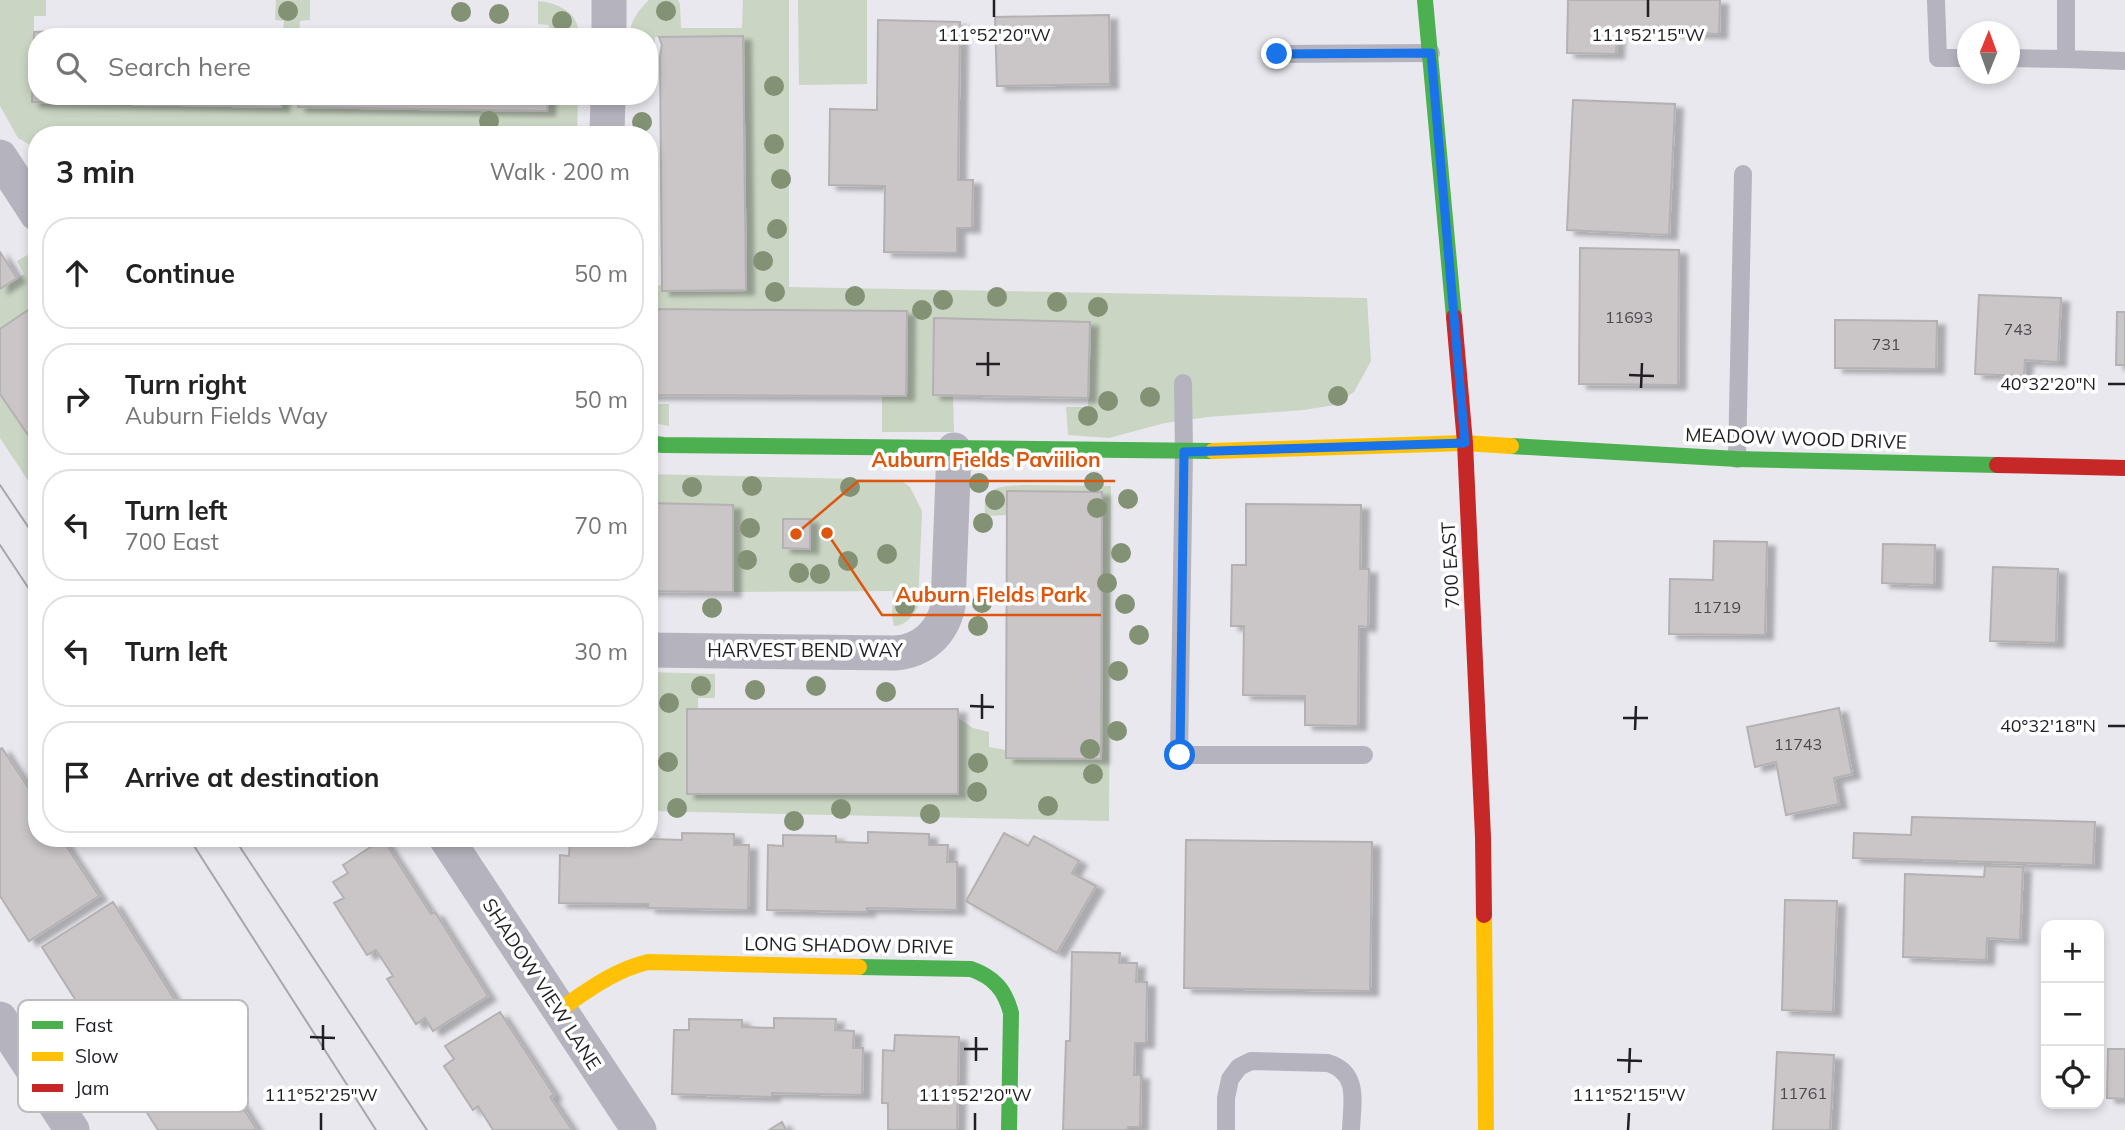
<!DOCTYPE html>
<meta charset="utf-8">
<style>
:root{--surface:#fff;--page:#f2f2f2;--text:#222;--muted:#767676;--line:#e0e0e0}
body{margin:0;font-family:Mulish,sans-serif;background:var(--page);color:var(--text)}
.controls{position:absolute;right:21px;bottom:21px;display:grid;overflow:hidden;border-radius:14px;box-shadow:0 4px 10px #0003}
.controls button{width:63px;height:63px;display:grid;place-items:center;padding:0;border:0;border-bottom:2px solid var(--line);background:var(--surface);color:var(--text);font:35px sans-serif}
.compass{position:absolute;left:1957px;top:21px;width:63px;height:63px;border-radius:50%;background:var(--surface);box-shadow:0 4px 10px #0003;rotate:1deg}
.stop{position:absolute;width:21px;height:21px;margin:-16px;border:5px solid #1a73e8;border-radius:50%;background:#fff}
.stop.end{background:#1a73e8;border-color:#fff;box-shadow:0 2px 7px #0008}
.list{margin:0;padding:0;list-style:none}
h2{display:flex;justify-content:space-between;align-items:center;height:91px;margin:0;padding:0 28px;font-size:30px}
h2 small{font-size:23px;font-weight:400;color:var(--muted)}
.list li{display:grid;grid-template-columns:46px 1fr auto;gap:21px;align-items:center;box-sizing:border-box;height:112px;margin:0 14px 14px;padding:0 14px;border:2px solid var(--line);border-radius:28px}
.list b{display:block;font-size:26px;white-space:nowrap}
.list p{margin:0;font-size:23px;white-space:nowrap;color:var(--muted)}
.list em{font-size:23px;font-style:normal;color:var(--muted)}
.icon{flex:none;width:38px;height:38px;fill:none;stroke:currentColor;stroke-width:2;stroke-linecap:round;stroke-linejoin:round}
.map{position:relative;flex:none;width:2125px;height:1130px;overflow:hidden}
.search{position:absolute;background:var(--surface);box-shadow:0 4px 10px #0003;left:28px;top:28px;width:630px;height:77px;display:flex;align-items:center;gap:18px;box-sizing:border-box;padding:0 24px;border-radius:28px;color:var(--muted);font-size:26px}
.panel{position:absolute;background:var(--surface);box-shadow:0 4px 10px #0003;left:28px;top:126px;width:630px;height:721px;border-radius:28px}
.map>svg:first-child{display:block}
.green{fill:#cad5c3}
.building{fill:#cac6c8;stroke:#b4b1b3;stroke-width:2;filter:url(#shadow)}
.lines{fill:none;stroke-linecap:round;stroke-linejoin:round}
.lane{stroke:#b5b4be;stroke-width:18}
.street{stroke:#b5b4be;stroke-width:35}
.fast{stroke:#4caf50;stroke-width:16}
.slow{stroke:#ffc107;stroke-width:16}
.jam{stroke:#c62828;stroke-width:16}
.tram{stroke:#a7a6ad;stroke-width:2}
.tree{fill:#839275}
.route{stroke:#1a73e8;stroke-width:9}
.ticks{fill:none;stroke:#211f24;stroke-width:2.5}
.labels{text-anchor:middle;stroke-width:7;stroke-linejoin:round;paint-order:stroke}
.number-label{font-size:16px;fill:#4b494d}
.street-label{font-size:19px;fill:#211f24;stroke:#fff}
.key{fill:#fff;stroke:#bcbcbd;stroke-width:2}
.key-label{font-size:19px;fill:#211f24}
.ticks-label{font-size:18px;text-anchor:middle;fill:#211f24;stroke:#fff;stroke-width:7;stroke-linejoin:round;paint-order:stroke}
.leader{fill:none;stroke:#de560d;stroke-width:2.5}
.callout-dot{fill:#de560d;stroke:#fff;stroke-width:2.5}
.callout-label{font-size:21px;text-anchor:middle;font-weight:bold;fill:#de560d;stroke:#fff;stroke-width:7;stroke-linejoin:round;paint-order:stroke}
</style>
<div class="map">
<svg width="2125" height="1130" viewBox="0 0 2125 1130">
<defs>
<filter id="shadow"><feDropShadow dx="8" dy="4.5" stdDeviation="2" flood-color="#0004"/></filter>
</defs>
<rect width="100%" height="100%" fill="#e9e8ee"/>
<path class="green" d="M0 0H46V16H34L33 102 281 107V96H298L299 107 547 111 548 96H578L577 135H54L53 133 37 135V142L30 145 18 138 0 106Z
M276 0H310V20L300 21 299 37H282L284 21 275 20Z
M649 0H678L680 4 681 28H742L743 0H789V287L1367 298 1371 361 1354 392 1334 405 1304 410 1208 417 1165 423 1109 438 1068 435 1066 407H1088L1090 322 935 318 933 395H953L954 432H882V397L906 396V311L649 309V268H651V286L663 285 743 36 655 37V47H649V37H629C631 20 637 12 649 0Z
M798 0H867V84L799 85Z
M538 1C559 3 580 13 579 37H549V25L538 24Z
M36 250 37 304 0 329V289L24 274 17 261Z
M0 394 37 448V494L0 438Z
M649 395H654V404H669V426L649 422Z
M649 474 900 480 910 487 922 511 918 607C912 616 906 626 894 626L892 616 893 591 733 592V505L649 503Z
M1022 485 1111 486 1109 821 649 811V672L715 674V698H698V709L958 718 973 728 989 732V747L1006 750V758L1101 759 1102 492 1007 491V515L985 516C985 511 984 503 986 498 991 485 1011 486 1022 485Z"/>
<path class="building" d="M1568 0H1720L1719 34 1617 30 1616 54 1567 53Z
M1109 15 1110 84 997 86 995 17Z
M878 20 960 22 958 180H973L972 228H957V253L884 252 885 186 829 185 830 109 877 110Z
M60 31 282 37H37V96H281V107L32 102 34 32Z
M743 36 746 290 662 291 660 56 662 45 659 37Z
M298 96H548L547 111 298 107Z
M1573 100 1675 104 1669 235 1567 230Z
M1580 248 1679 250 1678 385 1579 384Z
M0 252 17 278 0 289Z
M1979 295 2061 298 2058 362 2025 360 2024 376 1975 374Z
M37 304V448L0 394V329Z
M649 309 907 311 906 396 649 395Z
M2117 312H2125V365H2116Z
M934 318 1090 322 1088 398 933 395Z
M1835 320 1937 321 1936 369 1835 368Z
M1007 491 1102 492 1101 759 1006 758Z
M649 503 733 505V592L649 591Z
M1246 504 1361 505 1360 569H1369L1368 627 1359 626 1358 726 1305 725V696L1243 695 1244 626H1231L1232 565H1246Z
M783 519H810V549L783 548Z
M1714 541 1767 542 1765 635 1669 634 1670 579 1713 580Z
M1883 544 1935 545 1934 585 1882 583Z
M1993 567 2058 569 2056 643 1990 641Z
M1839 708 1852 774 1834 778 1839 804 1786 815 1776 762 1755 767 1747 727Z
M687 709H958V794H687Z
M2 748 37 801V838H61L99 896 29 941 0 896V749Z
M1912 817 2095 822 2093 865 1853 858 1854 833 1911 835Z
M649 829 650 839 682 840V833L734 834V845H749L748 910 648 908V904L559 903 560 855 569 856 570 838H649Z
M868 832 929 834V845H948L947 862H957V910L867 908V912L767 910 768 845 783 846V835L836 836V842L868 843Z
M1004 833 1028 846 1034 836 1079 861 1072 873 1096 886 1057 953 966 901Z
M383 839 431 914 435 912 488 996 433 1031 425 1018 416 1024 387 979 393 976 376 950 367 955 334 903 344 898 333 882 348 873 343 865Z
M1186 840 1372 842 1370 991 1184 988Z
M1985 866 2023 867 2020 940 1987 938 1986 960 1903 957 1905 874 1984 877Z
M1785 900 1837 901 1833 1012 1782 1010Z
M113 902 257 1130H158L42 947Z
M1072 952 1120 953 1119 963H1137L1136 982H1147L1146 1043H1135L1134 1075H1141L1140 1127H1128V1130H1063L1066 1041H1070Z
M500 1012 554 1095 550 1097 572 1130H493L478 1106 473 1110 444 1066 454 1059 445 1046Z
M774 1018 836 1019 835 1030 854 1031 853 1048H863L862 1095 772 1093V1097L672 1094 674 1030H689V1019L742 1020V1027L774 1028Z
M895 1035 959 1037 957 1130H888V1103H882L883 1050 894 1051Z
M2108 1049H2125V1099L2107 1098Z
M1777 1052 1834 1055 1830 1130H1773Z
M782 1122 786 1130H769Z"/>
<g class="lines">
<path class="lane" d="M1936 0 1938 58H1968
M2066 0V59L2125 61
M1277 54 1431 53
M2010 58 2066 59
M1183 383 1184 452 1179 755H1364
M1737 459 1743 174
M1226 1130V1098L1230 1079 1239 1067 1251 1061 1328 1063C1360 1073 1352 1102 1351 1130"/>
<path class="street" d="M609 37V0
M607 135 608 96
M0 157 37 214
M649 650 895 653C923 651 942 633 948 606L954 450
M446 838 639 1130
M0 1019 72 1130"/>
<path class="fast" d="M1425 0 1454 317
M649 443 663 445 1213 451
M1511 446 1737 459 1997 465
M859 967 971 969C994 977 1005 990 1011 1013L1009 1130"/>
<path class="slow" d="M1213 451 1465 443 1511 446
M1484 915 1486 1130
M559 1010C587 991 614 970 648 962L859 967"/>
<path class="jam" d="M1454 317 1465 443 1483 837 1484 915
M1997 465 2125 468"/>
<path class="tram" d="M0 485 37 540
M0 545 37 601
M189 838 376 1130
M234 838 427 1130"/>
</g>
<g class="tree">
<circle cx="288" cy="11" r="10"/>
<circle cx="666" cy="11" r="10"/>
<circle cx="461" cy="12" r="10"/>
<circle cx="499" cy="14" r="10"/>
<circle cx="562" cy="21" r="10"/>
<circle cx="774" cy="86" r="10"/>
<circle cx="489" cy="121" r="10"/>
<circle cx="642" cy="122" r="10"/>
<circle cx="774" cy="144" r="10"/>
<circle cx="781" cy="179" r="10"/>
<circle cx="777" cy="229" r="10"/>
<circle cx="763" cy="261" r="10"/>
<circle cx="775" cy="292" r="10"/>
<circle cx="855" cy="296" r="10"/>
<circle cx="997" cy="297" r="10"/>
<circle cx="943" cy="300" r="10"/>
<circle cx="1057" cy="302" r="10"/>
<circle cx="1098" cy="307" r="10"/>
<circle cx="922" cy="310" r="10"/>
<circle cx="1338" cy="396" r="10"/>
<circle cx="1150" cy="397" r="10"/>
<circle cx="1108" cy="401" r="10"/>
<circle cx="1088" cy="416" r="10"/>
<circle cx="1094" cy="482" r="10"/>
<circle cx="979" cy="483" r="10"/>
<circle cx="752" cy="486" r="10"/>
<circle cx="692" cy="487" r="10"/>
<circle cx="850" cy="487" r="10"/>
<circle cx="1128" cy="499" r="10"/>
<circle cx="995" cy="500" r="10"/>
<circle cx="1097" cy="508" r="10"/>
<circle cx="983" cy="523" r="10"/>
<circle cx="750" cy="528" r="10"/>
<circle cx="1121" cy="553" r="10"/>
<circle cx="887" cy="554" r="10"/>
<circle cx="747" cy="560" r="10"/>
<circle cx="848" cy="561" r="10"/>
<circle cx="799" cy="573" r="10"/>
<circle cx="820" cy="574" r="10"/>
<circle cx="1107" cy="583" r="10"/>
<circle cx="982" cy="603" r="10"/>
<circle cx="1125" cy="604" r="10"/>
<circle cx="905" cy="606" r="10"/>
<circle cx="712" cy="608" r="10"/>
<circle cx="978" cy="626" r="10"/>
<circle cx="1139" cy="635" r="10"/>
<circle cx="1118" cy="671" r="10"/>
<circle cx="701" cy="686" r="10"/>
<circle cx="816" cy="686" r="10"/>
<circle cx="755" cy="690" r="10"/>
<circle cx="886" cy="692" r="10"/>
<circle cx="669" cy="703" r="10"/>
<circle cx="1117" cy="731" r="10"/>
<circle cx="1090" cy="749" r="10"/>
<circle cx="668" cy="762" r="10"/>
<circle cx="978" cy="763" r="10"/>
<circle cx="1093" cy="774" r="10"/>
<circle cx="977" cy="792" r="10"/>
<circle cx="1048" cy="806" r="10"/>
<circle cx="677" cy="808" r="10"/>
<circle cx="841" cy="809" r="10"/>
<circle cx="930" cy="814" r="10"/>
<circle cx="794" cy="821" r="10"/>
</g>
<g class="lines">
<path class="route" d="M1180 755 1184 452 1465 443 1431 53 1277 54"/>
</g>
<path class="ticks" d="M994 17V0M1648 17V0M976 364H1000M1629 375 1654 376M988 376V352M2108 384H2125M1641 388 1642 363M970 706 994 707M1623 718H1648M982 719V694M2108 726H2125M1635 730 1636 706M310 1037 335 1038M964 1049H988M323 1050V1025M1617 1060 1642 1061M976 1061V1037M1629 1073 1630 1048M321 1130V1113M975 1130V1113M1628 1130 1629 1113"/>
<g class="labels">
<g class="number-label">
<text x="1629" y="323">11693</text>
<text x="2018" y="335">743</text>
<text x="1886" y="350">731</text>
<text x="1717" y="613">11719</text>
<text x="1798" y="750">11743</text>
<text x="1803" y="1099">11761</text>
</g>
<g class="street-label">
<text transform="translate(1796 438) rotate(2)" y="7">MEADOW WOOD DRIVE</text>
<text transform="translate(1450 565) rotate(-93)" y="7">700 EAST</text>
<text x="805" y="657">HARVEST BEND WAY</text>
<text transform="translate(849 945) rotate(1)" y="7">LONG SHADOW DRIVE</text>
<text transform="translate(542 984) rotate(57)" y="7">SHADOW VIEW LANE</text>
</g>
</g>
<rect x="18" y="1000" width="230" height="112" rx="10" class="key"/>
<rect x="32" y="1021" width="31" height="8" fill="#4caf50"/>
<rect x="32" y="1052" width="31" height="9" fill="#ffc107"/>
<rect x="32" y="1084" width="31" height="8" fill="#c62828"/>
<g class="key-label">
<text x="75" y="1032">Fast</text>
<text x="75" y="1063">Slow</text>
<text x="75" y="1095">Jam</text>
</g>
<g class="ticks-label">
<text x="994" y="41">111°52'20"W</text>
<text x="1648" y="41">111°52'15"W</text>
<text x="2048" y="390">40°32'20"N</text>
<text x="2048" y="732">40°32'18"N</text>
<text x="321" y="1101">111°52'25"W</text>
<text x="975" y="1101">111°52'20"W</text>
<text x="1629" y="1101">111°52'15"W</text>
</g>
<path class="leader" d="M796 534L858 481H1115M827 533L882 615H1101"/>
<g class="callout-dot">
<circle cx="796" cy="534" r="7"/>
<circle cx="827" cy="533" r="7"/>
</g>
<g class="callout-label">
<text x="986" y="467">Auburn Fields Paviilion</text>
<text x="991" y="602">Auburn FIelds Park</text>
</g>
</svg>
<div class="controls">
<button>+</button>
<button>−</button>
<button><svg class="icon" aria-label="locate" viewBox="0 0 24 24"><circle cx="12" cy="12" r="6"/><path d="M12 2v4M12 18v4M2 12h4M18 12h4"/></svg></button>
</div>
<svg class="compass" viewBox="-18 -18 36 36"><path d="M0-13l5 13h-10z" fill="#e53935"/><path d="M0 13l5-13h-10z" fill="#767676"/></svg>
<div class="stop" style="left:1180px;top:755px"></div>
<div class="stop end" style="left:1277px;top:54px"></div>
<div class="search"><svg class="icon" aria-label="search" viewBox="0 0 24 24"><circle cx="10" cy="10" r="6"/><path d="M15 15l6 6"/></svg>Search here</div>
<section class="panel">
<h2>3 min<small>Walk · 200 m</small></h2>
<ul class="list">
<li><svg class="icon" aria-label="ahead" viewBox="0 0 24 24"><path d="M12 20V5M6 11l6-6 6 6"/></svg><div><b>Continue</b></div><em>50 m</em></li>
<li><svg class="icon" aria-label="right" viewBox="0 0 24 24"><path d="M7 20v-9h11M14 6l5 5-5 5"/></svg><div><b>Turn right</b><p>Auburn Fields Way</p></div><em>50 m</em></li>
<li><svg class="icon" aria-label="left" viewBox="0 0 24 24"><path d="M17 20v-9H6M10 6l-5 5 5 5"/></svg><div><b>Turn left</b><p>700 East</p></div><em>70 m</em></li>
<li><svg class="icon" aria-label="left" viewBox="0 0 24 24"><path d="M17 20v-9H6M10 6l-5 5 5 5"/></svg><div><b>Turn left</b></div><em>30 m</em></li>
<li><svg class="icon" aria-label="arrive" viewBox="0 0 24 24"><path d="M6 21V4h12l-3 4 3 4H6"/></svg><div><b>Arrive at destination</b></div></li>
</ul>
</section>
</div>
